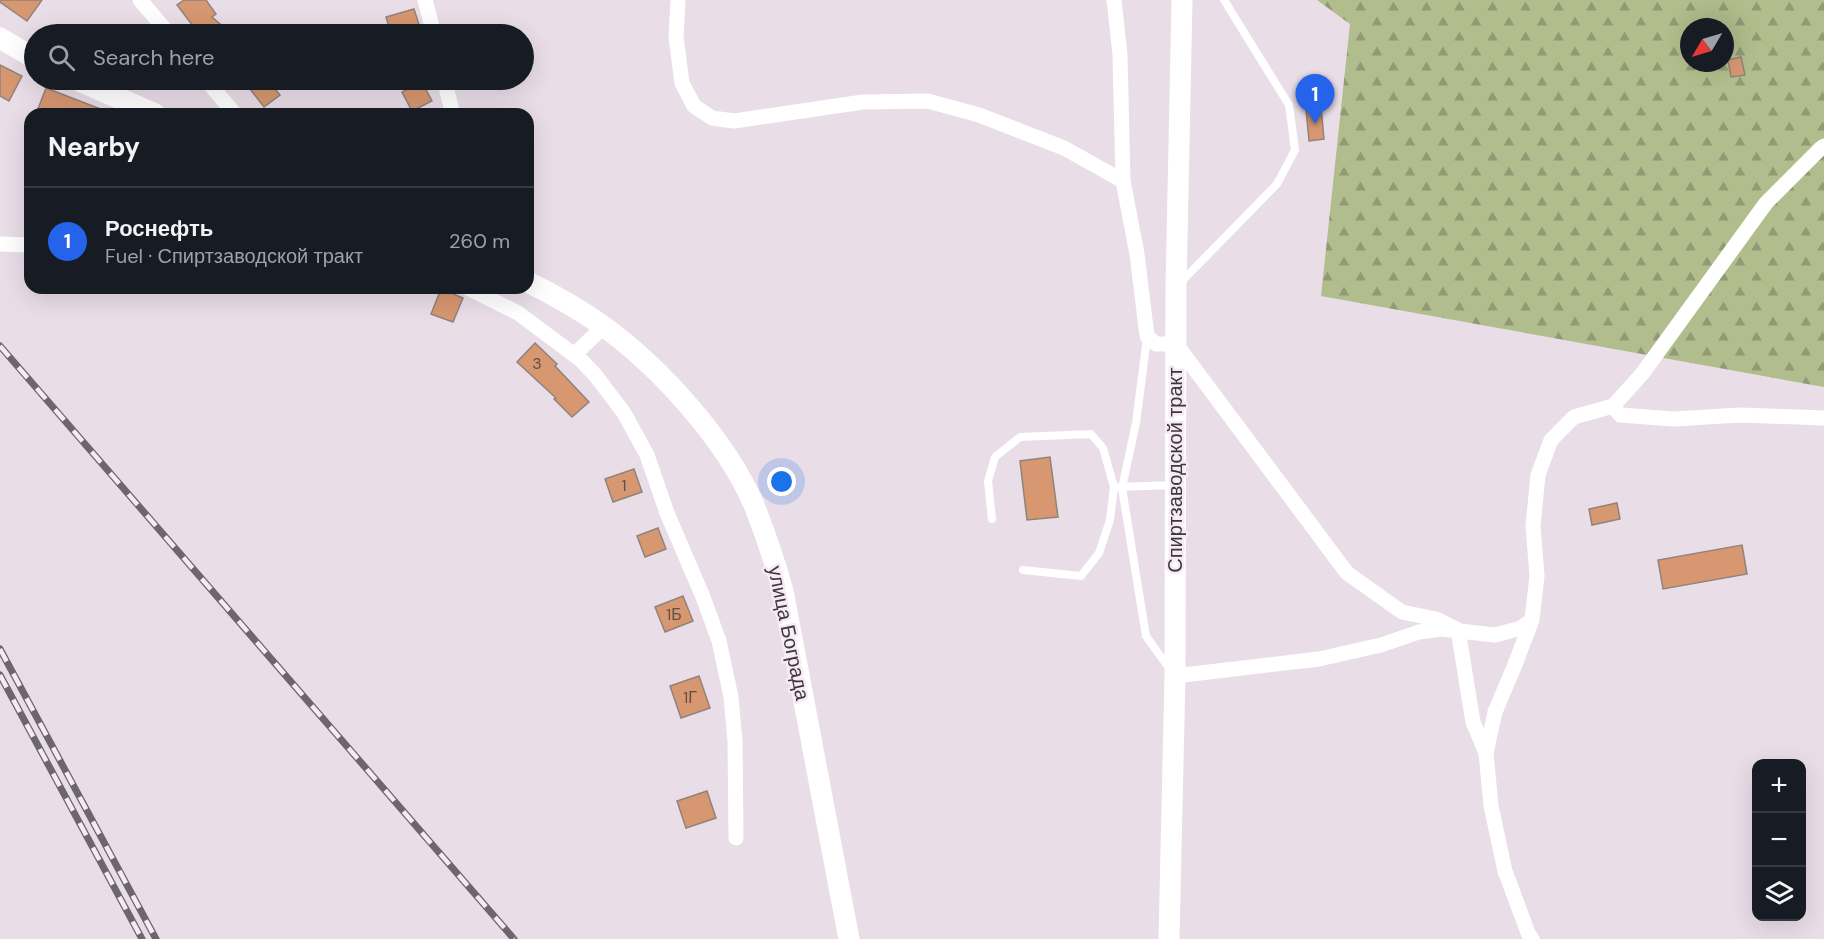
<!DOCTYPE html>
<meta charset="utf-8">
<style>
:root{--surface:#171b24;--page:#20242c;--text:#f1f3f6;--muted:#9ea1a6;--line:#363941;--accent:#2563eb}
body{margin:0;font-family:"DM Sans",sans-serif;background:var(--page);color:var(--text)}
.controls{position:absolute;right:18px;bottom:18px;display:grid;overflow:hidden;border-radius:12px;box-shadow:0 6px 24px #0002}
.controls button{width:54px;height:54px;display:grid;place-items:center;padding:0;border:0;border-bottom:2px solid var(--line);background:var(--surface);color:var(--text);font:30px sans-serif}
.compass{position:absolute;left:1680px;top:18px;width:54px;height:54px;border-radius:50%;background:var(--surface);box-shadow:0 6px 24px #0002;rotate:232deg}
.you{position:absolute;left:782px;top:482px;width:21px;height:21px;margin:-15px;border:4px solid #fff;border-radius:50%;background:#1a73e8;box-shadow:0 0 0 9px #1a73e833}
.badge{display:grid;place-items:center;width:39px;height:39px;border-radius:50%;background:var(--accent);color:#fff;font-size:20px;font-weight:700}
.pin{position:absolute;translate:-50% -50px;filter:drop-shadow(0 2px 3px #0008)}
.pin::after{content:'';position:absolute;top:32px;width:21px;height:18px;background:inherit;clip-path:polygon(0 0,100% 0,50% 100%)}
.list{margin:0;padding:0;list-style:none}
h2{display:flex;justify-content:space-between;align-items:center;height:78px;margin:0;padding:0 24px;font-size:26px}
h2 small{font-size:20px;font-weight:400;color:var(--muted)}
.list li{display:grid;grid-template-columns:39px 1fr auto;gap:18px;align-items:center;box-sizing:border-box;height:108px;padding:0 24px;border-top:2px solid var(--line)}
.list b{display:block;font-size:22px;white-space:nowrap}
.list p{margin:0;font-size:20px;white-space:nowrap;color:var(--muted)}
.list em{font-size:20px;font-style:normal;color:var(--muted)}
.icon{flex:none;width:33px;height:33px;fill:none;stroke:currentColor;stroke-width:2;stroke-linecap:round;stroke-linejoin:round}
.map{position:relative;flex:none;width:1824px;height:939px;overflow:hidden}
.search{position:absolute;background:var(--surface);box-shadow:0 6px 24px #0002;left:24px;top:24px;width:510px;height:66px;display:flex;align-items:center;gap:15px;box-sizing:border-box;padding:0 21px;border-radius:33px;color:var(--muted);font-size:22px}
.panel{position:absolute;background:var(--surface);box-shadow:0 6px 24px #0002;left:24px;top:108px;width:510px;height:186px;border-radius:18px}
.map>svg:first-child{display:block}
.forest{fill:url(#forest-firs);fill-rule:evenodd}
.building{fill:#d79770;stroke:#90837c;stroke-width:1.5}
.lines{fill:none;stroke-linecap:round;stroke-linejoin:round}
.lane{stroke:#fff;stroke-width:8}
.street{stroke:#fff;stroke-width:15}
.secondary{stroke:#fff;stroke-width:21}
.rail-casing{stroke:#6d666c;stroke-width:7}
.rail{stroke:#f6eaf5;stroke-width:4.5;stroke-dasharray:14;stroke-linecap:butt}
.labels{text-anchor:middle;stroke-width:5;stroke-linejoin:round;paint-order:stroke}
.number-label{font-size:16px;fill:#634f48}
.street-label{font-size:20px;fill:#3c373b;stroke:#f6eaf5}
</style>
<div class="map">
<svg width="1824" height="939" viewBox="0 0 1824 939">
<defs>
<pattern id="forest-firs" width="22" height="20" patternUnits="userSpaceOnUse" patternTransform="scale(1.5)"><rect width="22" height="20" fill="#b1bd8c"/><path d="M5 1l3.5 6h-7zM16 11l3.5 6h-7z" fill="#919a74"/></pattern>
</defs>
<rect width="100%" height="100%" fill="#e9dde8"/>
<path class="forest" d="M1317 0H1824V387L1321 296 1350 24ZM1689 27H1725V63H1689Z"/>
<path class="building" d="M0 0H42L27 21 0 2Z
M184 0H206L216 14 212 17 232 34H199L177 5Z
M414 9 422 34H391L386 17Z
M1741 57 1745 75 1731 77 1728 60Z
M0 65 22 76 9 101 0 96Z
M262 80H268L280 95 264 107 250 89Z
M422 82 432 101 412 111 402 92Z
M46 88 111 113V114H36Z
M1321 107 1324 139 1309 141 1306 109Z
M441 289 463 298 453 322 431 314Z
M535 343 557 364 555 366 589 402 572 417 554 399 556 398 517 362Z
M1050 457 1058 517 1027 520 1020 461Z
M634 469 642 492 613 502 605 479Z
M1617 503 1620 519 1592 525 1589 509Z
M658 528 666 549 645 557 637 536Z
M1742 545 1747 574 1663 589 1658 560Z
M683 596 693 621 665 632 655 607Z
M699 676 710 708 681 718 670 686Z
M707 791 716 818 686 828 677 801Z"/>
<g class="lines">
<path class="lane" d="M1181 282 1277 184 1295 150 1289 105 1224 0
M1147 338 1136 423 1122 488 1146 636 1169 668
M1118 487 1175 485
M992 519 988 481 995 457 1020 437 1091 434 1103 448 1114 487 1110 520 1099 553 1081 576 1023 570"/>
<path class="street" d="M140 0 169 34
M425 0 434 34
M678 0 676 37 682 83 694 106 712 118 734 121 863 102 928 101 979 115 1064 148 1123 181 1137 254 1147 336 1156 344H1176L1347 573 1402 612 1436 619 1458 630 1473 722 1486 753 1491 806 1505 871 1528 933 1532 939
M1114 0 1120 55 1123 181
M206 80 235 114
M444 80 453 114
M0 244 30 245
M468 288 518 313 581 360 596 376 624 413 647 455 667 513 703 597 719 641 731 697 735 741 736 838
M575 354 604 326
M1613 406 1620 415 1673 419 1740 415 1824 418
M1175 676 1319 659 1381 645 1419 632 1441 629 1495 635 1521 628 1532 620
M1486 753 1495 712 1514 667 1532 620 1537 576 1533 526 1538 475 1551 440 1574 417 1613 406 1642 374 1766 203 1820 149 1824 146"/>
<path class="secondary" d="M0 38 34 58
M77 80 155 114
M528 282C554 295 579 309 603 326 660 367 726 440 754 505 765 533 775 562 783 591L849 939
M1169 939 1175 676 1176 287 1182 0"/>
<defs>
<path id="rail" d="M0 346 514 939
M0 649 156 939
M0 675 142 939"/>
</defs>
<use href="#rail" class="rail-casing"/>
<use href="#rail" class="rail"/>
</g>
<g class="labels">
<g class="number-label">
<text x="537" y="369">3</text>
<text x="624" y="491">1</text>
<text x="674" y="620">1Б</text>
<text x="690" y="703">1Г</text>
</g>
<g class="street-label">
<text transform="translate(1175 470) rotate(-90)" y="7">Спиртзаводской тракт</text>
<text transform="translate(789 633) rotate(78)" y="7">улица Бограда</text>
</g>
</g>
</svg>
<div class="controls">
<button>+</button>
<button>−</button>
<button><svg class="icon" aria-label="layers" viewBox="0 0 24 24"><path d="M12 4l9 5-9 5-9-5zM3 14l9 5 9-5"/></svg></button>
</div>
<svg class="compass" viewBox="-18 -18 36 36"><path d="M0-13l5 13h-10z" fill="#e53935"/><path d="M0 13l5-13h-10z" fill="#9ea1a6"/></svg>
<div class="you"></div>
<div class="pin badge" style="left:1315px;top:124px">1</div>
<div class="search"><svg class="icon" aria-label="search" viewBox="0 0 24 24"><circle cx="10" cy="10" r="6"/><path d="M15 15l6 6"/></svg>Search here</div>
<section class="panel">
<h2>Nearby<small></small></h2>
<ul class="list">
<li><span class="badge">1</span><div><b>Роснефть</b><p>Fuel · Спиртзаводской тракт</p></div><em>260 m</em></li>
</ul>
</section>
</div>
